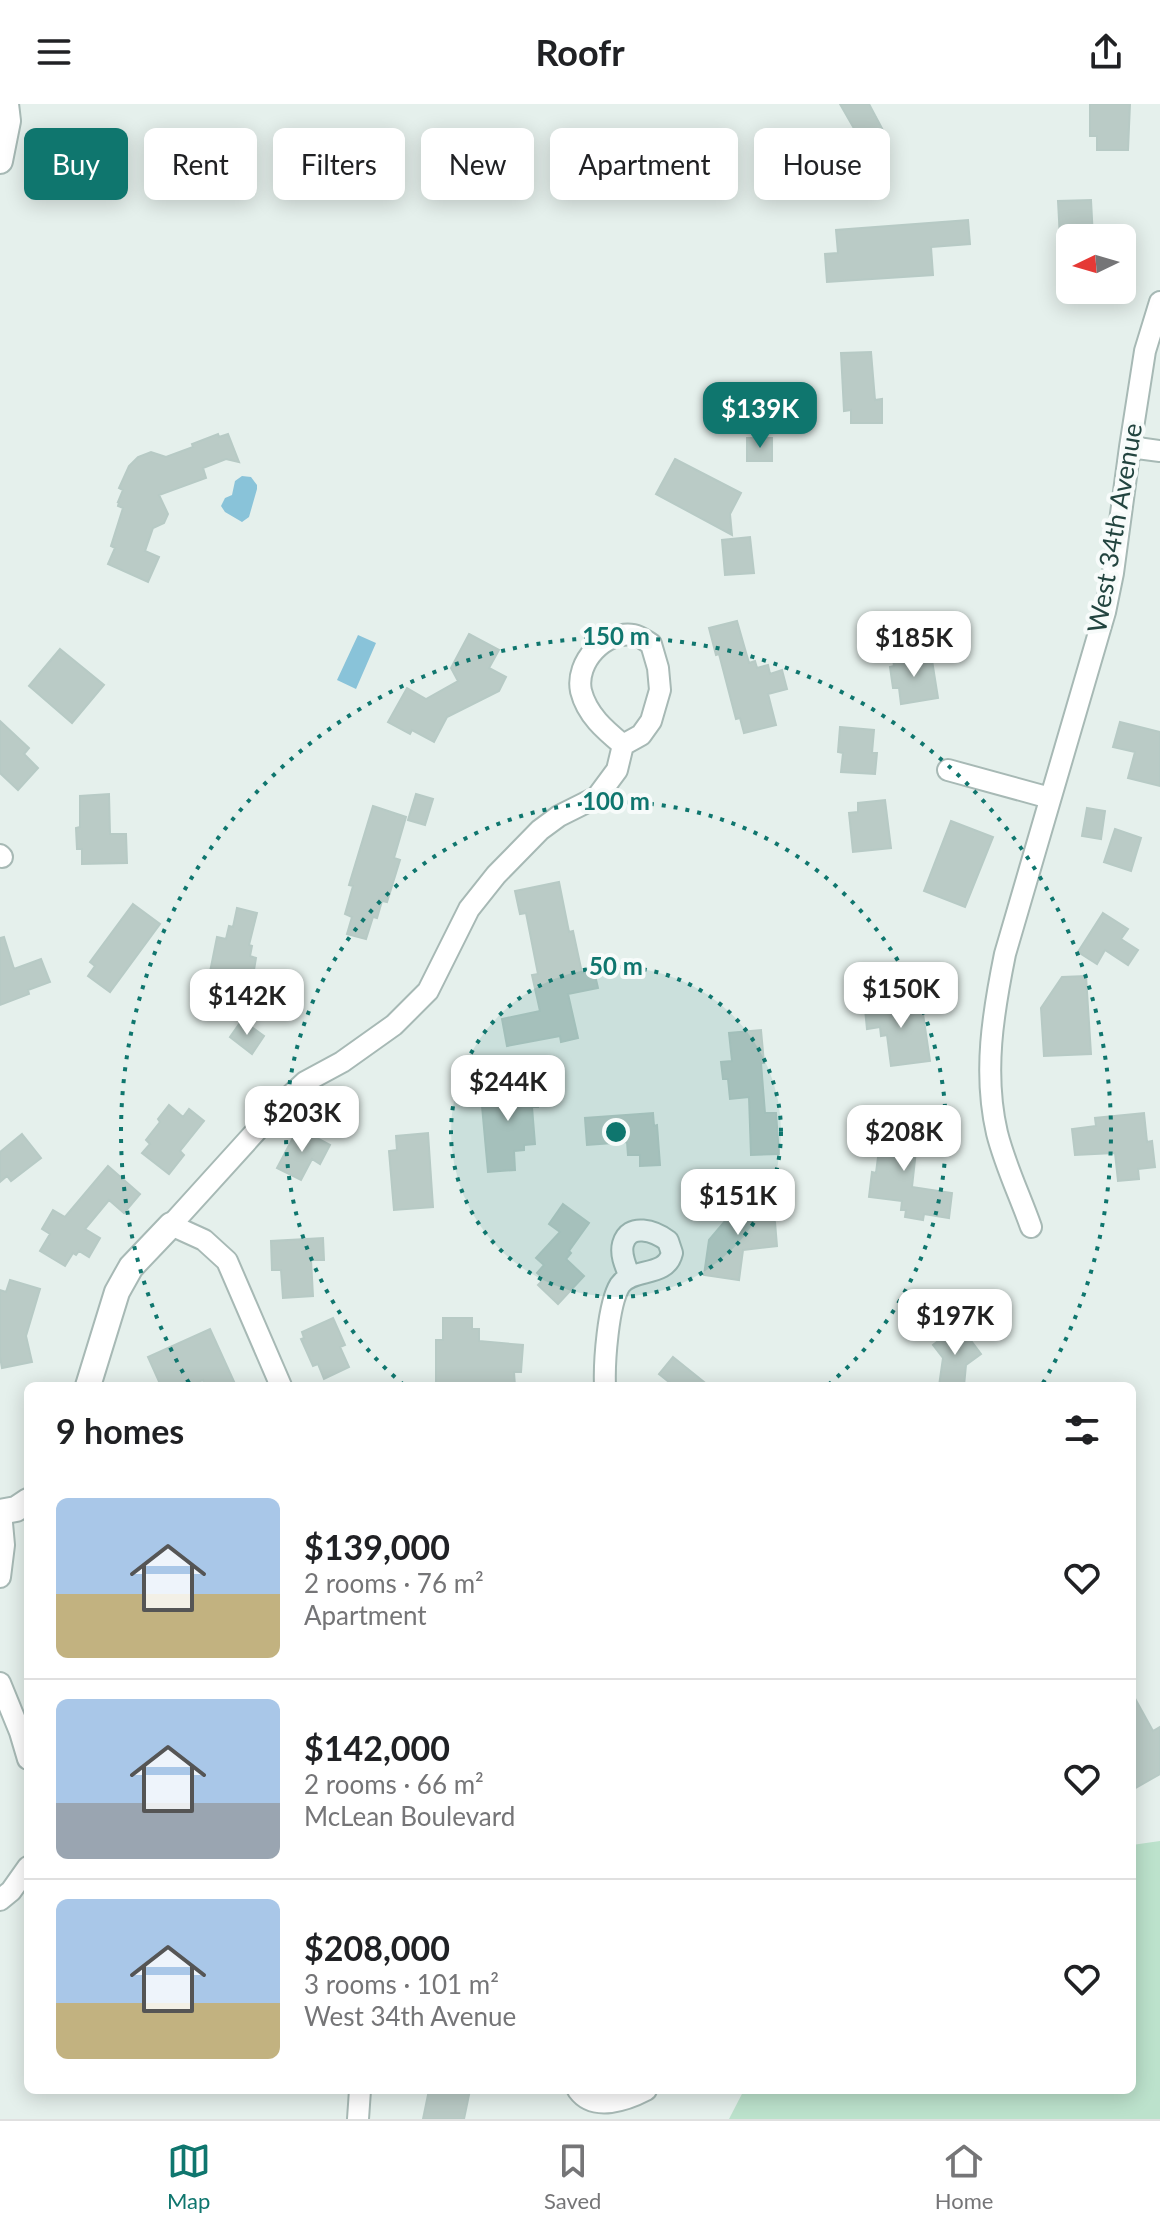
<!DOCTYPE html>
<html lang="en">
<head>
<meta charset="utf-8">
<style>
	:root { --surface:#fff; --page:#f2f2f2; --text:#202124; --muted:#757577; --line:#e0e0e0; --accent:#0f766e }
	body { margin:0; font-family:Lato,sans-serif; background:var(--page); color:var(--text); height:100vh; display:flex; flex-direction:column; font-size:30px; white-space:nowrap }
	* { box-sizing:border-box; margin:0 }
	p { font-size:26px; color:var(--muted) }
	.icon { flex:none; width:44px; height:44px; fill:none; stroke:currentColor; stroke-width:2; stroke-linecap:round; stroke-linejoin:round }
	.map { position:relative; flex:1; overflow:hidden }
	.sheet { position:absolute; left:24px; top:1278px; width:1112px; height:712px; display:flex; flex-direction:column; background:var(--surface); border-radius:12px; box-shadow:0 4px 20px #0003 }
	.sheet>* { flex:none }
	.banner { position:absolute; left:24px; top:24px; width:1112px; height:72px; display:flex; gap:16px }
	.needle { width:52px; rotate:265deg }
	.tools { position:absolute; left:1056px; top:120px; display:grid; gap:16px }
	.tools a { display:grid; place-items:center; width:80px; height:80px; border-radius:12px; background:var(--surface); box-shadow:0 4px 20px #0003; font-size:40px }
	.price { position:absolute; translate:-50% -68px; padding:0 18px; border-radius:16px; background:#fff; color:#222; font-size:26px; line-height:52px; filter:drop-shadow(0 2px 4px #0008) }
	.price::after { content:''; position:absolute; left:50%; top:48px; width:24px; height:18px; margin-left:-12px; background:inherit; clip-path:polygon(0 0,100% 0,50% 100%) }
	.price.active { background:var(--accent); color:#fff }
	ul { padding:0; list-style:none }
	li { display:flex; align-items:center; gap:24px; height:200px; padding:0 32px }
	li+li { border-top:2px solid var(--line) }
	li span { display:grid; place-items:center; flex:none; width:224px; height:160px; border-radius:12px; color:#555 }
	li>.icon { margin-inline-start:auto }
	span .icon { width:96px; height:96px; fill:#fffc; stroke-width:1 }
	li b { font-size:34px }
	h2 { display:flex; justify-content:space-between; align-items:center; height:96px; padding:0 32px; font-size:34px }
	.chip { padding:0 28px; border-radius:12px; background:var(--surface); box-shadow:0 4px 20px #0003; font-size:28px; line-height:72px }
	.chip.active { background:var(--accent); color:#fff }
	header { display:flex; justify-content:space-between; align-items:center; height:104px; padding:0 32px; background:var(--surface); font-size:36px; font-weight:700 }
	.menu { display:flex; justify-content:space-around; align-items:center; height:112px; border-top:2px solid var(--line); background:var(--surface); font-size:22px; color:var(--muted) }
	.menu a { display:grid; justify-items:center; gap:4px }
	.menu .active { color:var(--accent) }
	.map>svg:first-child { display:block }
	.green { fill:#bce2cc }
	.water { fill:#89c3d9 }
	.building { fill:#bacbc6; stroke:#b7cac5; stroke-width:2 }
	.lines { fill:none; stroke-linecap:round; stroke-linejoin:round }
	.minor-casing { stroke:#a7b9b5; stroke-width:24 }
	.tertiary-casing { stroke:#a7b9b5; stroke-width:28 }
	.minor { stroke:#fff; stroke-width:20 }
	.tertiary { stroke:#fff; stroke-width:24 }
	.ring { fill:none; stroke:#0f766e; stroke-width:4; stroke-dasharray:4 8 }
	.labels { text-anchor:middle; stroke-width:8; stroke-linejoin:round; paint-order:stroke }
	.street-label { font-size:26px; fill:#22443f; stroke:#f7fbfa }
	.centre { fill:#0f766e; stroke:#f7fbfa; stroke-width:4 }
	.ring-label { font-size:24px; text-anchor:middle; font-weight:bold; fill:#0f766e; stroke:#f7fbfa; stroke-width:8; stroke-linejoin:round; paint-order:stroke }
</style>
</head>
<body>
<header><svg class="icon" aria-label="menu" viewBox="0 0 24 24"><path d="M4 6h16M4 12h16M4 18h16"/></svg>Roofr<svg class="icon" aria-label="share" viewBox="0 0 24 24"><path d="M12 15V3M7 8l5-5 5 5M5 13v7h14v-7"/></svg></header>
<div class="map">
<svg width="1160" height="2015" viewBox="0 0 1160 2015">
	<rect width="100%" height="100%" fill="#e5f0ec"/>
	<path class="green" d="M1160,1737V2015H729L744,1986H1132V1741Z"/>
	<path class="water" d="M242,372L251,373L257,381V385L249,413L242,418L225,408L221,402L225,394L232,391L235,377Z
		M358,531L376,539L356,585L337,576Z"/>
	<path class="building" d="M840,0H869L885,30L864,42Z
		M1090,0H1130L1128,46H1097V32H1090Z
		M330,29H376V83H330Z
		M1091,96L1093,134H1060L1058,97Z
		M968,116L970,140L931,143L933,171L827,178L825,150L838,149L836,126Z
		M871,248L875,296L882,295V319H851V306L844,307L841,249Z
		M218,330L219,333L228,330L239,358L226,355L203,364L206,374L159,391L168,410L164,419L153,424L145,447L159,453L148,478L108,460L115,444L111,442L123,404L118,402L119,398H118L123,386L119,384L129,362L138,353L151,348L166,353L193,343L192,340Z
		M747,334H772V357H747Z
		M675,355L741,389L730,410L732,431L656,390Z
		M750,433L754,469L725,471L722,436Z
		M737,517L749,559L755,557L757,564L768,561L770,570L782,566L787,585L768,590L776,621L744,629L740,614L736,615L719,550L716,551L709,524Z
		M469,530L499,546L489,564L506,573L499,587L447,613L434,638L412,626L410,630L388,618L407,584L426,595L458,577L451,564Z
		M60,545L104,581L72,619L29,582Z
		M931,550L938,594L901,600L899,584H893L890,563L894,562L893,555Z
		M0,617L29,644L24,650L38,664L18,686L0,669Z
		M1120,618L1160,628V682L1128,674L1135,648L1113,643Z
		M840,623L874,626L872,649H877L875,670L841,668L843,649L838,648Z
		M109,690L110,730H126L127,759L82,760V745H77L76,724L80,723V692Z
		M416,690L433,695L425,721L408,716Z
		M885,696L891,744L853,748L849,709L858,708V699Z
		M373,702L406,713L394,754L400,756L387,798L382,797L377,814L373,813L366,835L347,830L352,813L345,810L353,782L349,781Z
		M1087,704L1105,707L1101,735L1082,732Z
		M951,717L993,733L965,803L924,787Z
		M1115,725L1141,734L1131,767L1104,758Z
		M559,778L569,828L573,827L582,869L594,867L598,884L568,890L578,934L561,938L560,932L507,942L502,915L540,907L532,871L538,870L526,809L520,810L515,787Z
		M133,800L160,820L110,888L88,872L95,862L90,858Z
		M237,804L257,809L249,841L252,842L250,852L256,854L253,872L243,870L236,905L204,898L217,833L226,835L229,822L233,823Z
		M1103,809L1128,825L1121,835L1138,846L1128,861L1105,846L1097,860L1078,848Z
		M4,833L14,865L41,855L50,878L28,886L29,890L0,901V834Z
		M1086,872L1091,950L1044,952L1041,904L1062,873Z
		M903,891L904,899L913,898L914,904L922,903L930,957L891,962L887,931L881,932L880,923L867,925L865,905L884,903L882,894Z
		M242,916L264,932L252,950L230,933Z
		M761,926L764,959H761L765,1009H776L779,1050L751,1051L749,993L730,995L728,975H723L721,958L732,957L729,929Z
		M535,977L538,1003H532L535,1040L524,1041V1046L514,1047L515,1066L488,1068L481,991L494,990L493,980Z
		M169,1001L183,1013L189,1005L204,1017L180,1047L184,1051L169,1070L142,1049L150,1040L146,1036L160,1018L158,1015Z
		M653,1009L654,1022L657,1021L660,1061L640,1062V1051H628L627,1038L587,1041L585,1014Z
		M1144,1009L1147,1038L1152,1037L1155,1063L1138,1065L1139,1075L1118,1077L1115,1049L1075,1051L1072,1025L1096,1022L1095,1014Z
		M883,1014L919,1019L912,1083L952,1089L949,1114L924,1110L923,1116L905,1113L906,1106H901L902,1097L869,1093L872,1068L876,1069Z
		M297,1026L305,1030L306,1028L330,1041L320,1060L312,1055L301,1076L277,1064Z
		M428,1029L433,1103L394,1106L389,1047L397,1046L396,1032Z
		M22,1030L41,1054L11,1077L7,1072L0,1078V1048Z
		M108,1062L140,1090L124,1109L109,1096L85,1125L100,1134L89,1153L79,1147L76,1151L73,1149L65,1162L40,1147L50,1130L42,1125L53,1106L65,1113Z
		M730,1092L740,1101L747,1092L765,1106L763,1109L775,1118L777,1142L743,1146L739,1176L704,1171L709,1136L726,1116L717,1108Z
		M563,1100L589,1119L569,1147L571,1149L566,1155L584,1172L558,1200L538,1181L544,1175L537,1169L544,1161L536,1154L560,1128L549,1120Z
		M323,1134L324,1156H311L313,1192L283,1194L281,1166H272L271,1137Z
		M10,1176L40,1185L26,1232L32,1258L2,1264L0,1253V1186L6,1188Z
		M333,1214L345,1241L340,1243L349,1263L324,1275L318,1260L313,1262L301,1235L304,1234L302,1228Z
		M443,1214H472V1225H479V1237L523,1241L521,1268H514L515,1282H436V1236H443Z
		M956,1223L964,1232L966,1230L981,1250L966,1261L964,1282H939L943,1254L933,1241Z
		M210,1225L236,1282H205L203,1276L189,1282H161L148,1253Z
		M673,1253L709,1282H674L659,1270Z
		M1132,1589L1153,1627L1160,1623V1670L1132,1686Z
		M429,1986H470L464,2015H423Z"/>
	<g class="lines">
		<g class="minor-casing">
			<path id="minor" d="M1130,343L1160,347
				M948,666L1050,694
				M0,751L2,753
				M1031,1123C1020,1092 1005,1061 997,1029C983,969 993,909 1005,850L1105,508L1113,469L1130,343L1145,247L1160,198
				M281,1282L227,1157L204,1136L171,1121L278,1003L305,978L342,958L394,921L428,887L469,805L496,771L540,726L559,712L597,693L617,666L623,641L641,631L651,617L660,586L658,564L651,540C646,537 640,532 634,531C605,526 575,558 581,587C587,611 605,626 623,641
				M605,1282C604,1259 608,1200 620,1181C633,1163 666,1174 672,1149L668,1137C655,1127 629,1118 623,1140C620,1151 626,1163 630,1173
				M0,1473L4,1441L1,1408
				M0,1579L20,1628L28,1655
				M0,1796L11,1787L28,1763
				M578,1986C594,2008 627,1996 646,1986
				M358,2015L360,1986"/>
		</g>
		<g class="tertiary-casing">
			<path id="tertiary" d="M0,57L8,17L6,0
				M88,1282L117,1188L131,1163L171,1121
				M0,1408L16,1405L28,1397"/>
		</g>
		<use href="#minor" class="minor"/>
		<use href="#tertiary" class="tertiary"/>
	</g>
	<circle cx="616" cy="1028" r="165" fill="#0f766e" fill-opacity=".12"/>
	<g class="ring">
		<circle cx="616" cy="1028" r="165"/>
		<path d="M404 1281A330 330 0 1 1 828 1281"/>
		<path d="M189 1279A495 495 0 1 1 1043 1279"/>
	</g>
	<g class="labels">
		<g class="street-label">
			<text transform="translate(1115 424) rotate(-80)" y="9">West 34th Avenue</text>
		</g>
	</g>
	<circle cx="616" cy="1028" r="12" class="centre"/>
	<g class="ring-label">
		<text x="616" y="541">150 m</text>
		<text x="616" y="706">100 m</text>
		<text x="616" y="871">50 m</text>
	</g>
</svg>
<div class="tools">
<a><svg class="needle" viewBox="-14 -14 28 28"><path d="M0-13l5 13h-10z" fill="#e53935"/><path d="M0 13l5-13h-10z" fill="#757577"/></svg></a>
</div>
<b class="price active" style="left:760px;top:346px">$139K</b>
<b class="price" style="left:914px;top:575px">$185K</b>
<b class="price" style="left:901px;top:926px">$150K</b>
<b class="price" style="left:247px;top:933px">$142K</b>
<b class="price" style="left:508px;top:1019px">$244K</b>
<b class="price" style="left:302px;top:1050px">$203K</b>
<b class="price" style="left:904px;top:1069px">$208K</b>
<b class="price" style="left:738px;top:1133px">$151K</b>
<b class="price" style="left:955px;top:1253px">$197K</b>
<div class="banner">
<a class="chip active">Buy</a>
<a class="chip">Rent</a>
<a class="chip">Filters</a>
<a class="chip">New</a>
<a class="chip">Apartment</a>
<a class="chip">House</a>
</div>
<section class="sheet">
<h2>9 homes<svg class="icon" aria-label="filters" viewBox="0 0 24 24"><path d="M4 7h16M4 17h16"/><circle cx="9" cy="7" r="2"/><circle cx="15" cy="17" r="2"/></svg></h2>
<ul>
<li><span style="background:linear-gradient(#a9c7e8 60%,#c2b280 0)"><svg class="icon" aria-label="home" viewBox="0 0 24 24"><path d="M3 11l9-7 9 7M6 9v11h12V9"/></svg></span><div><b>$139,000</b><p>2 rooms · 76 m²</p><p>Apartment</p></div><svg class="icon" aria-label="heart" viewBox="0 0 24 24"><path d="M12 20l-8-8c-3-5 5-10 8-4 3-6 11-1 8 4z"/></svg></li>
<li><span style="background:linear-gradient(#a9c7e8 65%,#9aa5b1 0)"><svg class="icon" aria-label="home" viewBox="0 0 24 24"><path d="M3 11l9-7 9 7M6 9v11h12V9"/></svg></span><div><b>$142,000</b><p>2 rooms · 66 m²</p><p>McLean Boulevard</p></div><svg class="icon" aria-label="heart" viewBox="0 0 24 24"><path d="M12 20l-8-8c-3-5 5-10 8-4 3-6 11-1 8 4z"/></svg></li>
<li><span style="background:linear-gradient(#a9c7e8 65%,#c2b280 0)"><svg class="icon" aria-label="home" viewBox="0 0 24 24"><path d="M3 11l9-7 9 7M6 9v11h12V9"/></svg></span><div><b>$208,000</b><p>3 rooms · 101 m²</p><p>West 34th Avenue</p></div><svg class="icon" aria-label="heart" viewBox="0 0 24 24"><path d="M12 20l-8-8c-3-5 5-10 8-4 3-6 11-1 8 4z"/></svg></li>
</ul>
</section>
</div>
<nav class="menu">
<a class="active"><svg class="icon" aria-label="map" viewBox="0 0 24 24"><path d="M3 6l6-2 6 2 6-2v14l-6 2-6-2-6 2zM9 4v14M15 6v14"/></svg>Map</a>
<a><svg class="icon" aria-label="saved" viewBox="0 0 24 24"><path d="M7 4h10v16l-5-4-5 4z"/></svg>Saved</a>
<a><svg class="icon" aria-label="home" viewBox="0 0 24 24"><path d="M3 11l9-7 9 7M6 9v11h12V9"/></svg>Home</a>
</nav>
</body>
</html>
